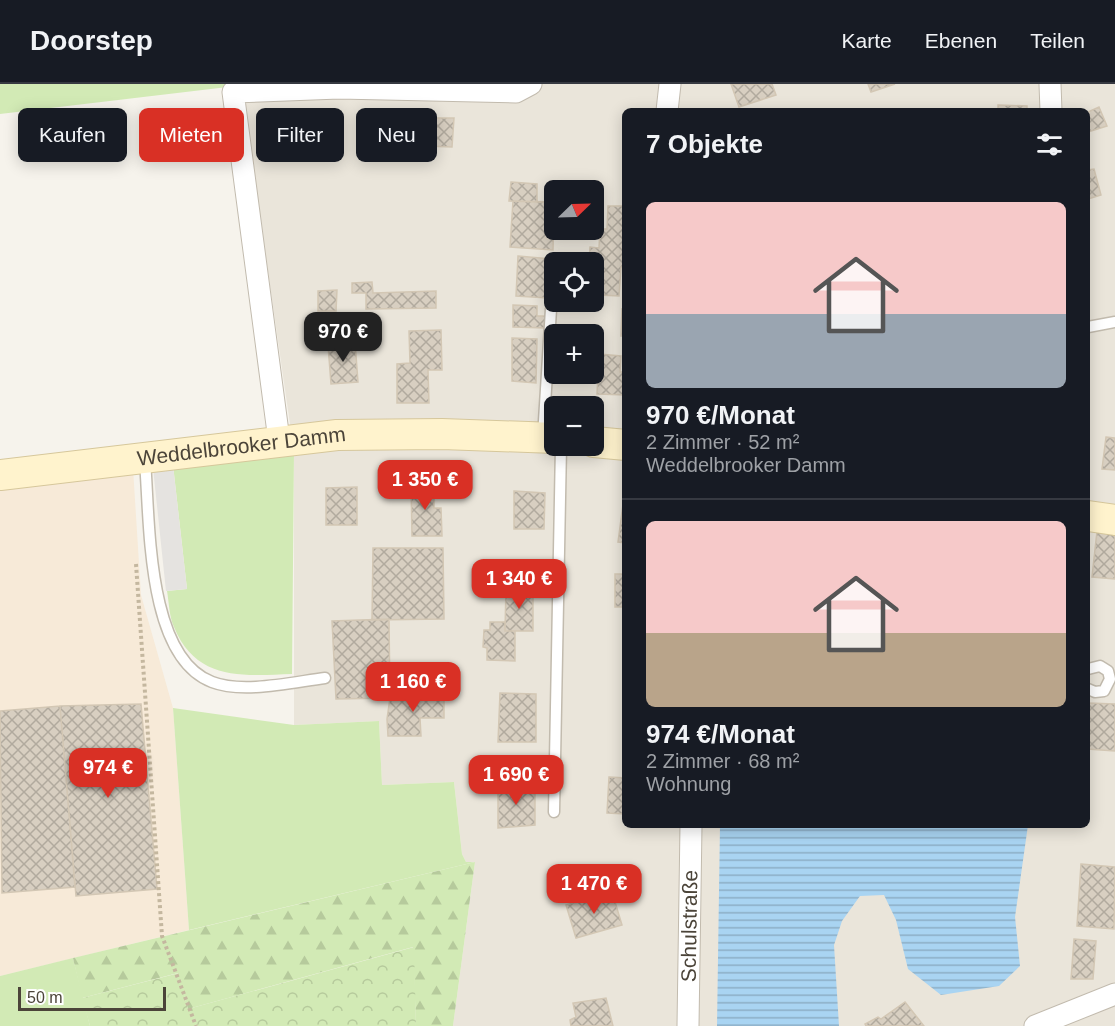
<!DOCTYPE html>
<html lang="de">
<head>
<meta charset="utf-8">
<style>
	:root { --surface:#171b24; --page:#20242c; --text:#f1f3f6; --muted:#9ea1a6; --line:#363941; --accent:#d93025 }
	body { margin:0; font-family:Arial,sans-serif; background:var(--page); color:var(--text); height:100vh; display:flex; flex-direction:column; font-size:22px; white-space:nowrap }
	* { box-sizing:border-box; margin:0 }
	p { font-size:20px; color:var(--muted) }
	.icon { flex:none; width:33px; height:33px; fill:none; stroke:currentColor; stroke-width:2; stroke-linecap:round; stroke-linejoin:round }
	.map { position:relative; flex:1; overflow:hidden }
	.panel { position:absolute; left:622px; top:24px; width:468px; height:720px; display:flex; flex-direction:column; background:var(--surface); border-radius:9px; box-shadow:0 3px 15px #0003 }
	.panel>* { flex:none }
	.guide { position:absolute; left:18px; top:24px; width:514px; height:54px; display:flex; gap:12px }
	.needle { width:39px; rotate:67deg }
	.tools { position:absolute; left:544px; top:96px; display:grid; gap:12px }
	.tools a { display:grid; place-items:center; width:60px; height:60px; border-radius:9px; background:var(--surface); box-shadow:0 3px 15px #0003; font-size:30px }
	.scale { position:absolute; left:18px; bottom:15px; width:148px; box-sizing:border-box; padding-left:6px; border:3px solid #4b4439; border-top:0; font-size:16px; line-height:21px; white-space:nowrap; color:#4b4439; -webkit-text-stroke:4px #fff; paint-order:stroke }
	.price { position:absolute; translate:-50% -51px; padding:0 14px; border-radius:12px; background:var(--accent); color:#fff; font-size:20px; line-height:39px; filter:drop-shadow(0 2px 3px #0008) }
	.price::after { content:''; position:absolute; left:50%; top:36px; width:18px; height:14px; margin-left:-9px; background:inherit; clip-path:polygon(0 0,100% 0,50% 100%) }
	.price.active { background:#222; color:#fff }
	ul { padding:0; list-style:none }
	li { display:grid; align-content:center; gap:12px; height:318px; padding:0 24px }
	li+li { border-top:2px solid var(--line) }
	li span { display:grid; place-items:center; height:186px; border-radius:9px; color:#555 }
	li>.icon { margin-inline-start:auto }
	span .icon { width:108px; height:108px; fill:#fffc; stroke-width:1 }
	li b { font-size:26px }
	h2 { display:flex; justify-content:space-between; align-items:center; height:72px; padding:0 24px; font-size:26px }
	.pill { padding:0 21px; border-radius:9px; background:var(--surface); box-shadow:0 3px 15px #0003; font-size:21px; line-height:54px }
	.pill.active { background:var(--accent); color:#fff }
	header { display:flex; align-items:center; gap:36px; box-sizing:border-box; height:84px; padding:0 30px; background:var(--surface); border-bottom:2px solid var(--line) }
	header strong { font-size:28px }
	nav { display:flex; gap:33px; margin-inline-start:auto; font-size:21px }
	.map>svg:first-child { display:block }
	.residential { fill:#eae5da; fill-rule:evenodd }
	.commercial { fill:#f7ead8 }
	.grass { fill:#d2eab5 }
	.forest { fill:url(#forest-firs) }
	.park { fill:url(#park-crowns) }
	.parking { fill:#e5e3e0 }
	.water { fill:url(#water-rules) }
	.building { fill:url(#building-cross-hatch); stroke:#d3c7b4; stroke-width:1.5 }
	.lines { fill:none; stroke-linecap:round; stroke-linejoin:round }
	.lane-casing { stroke:#c2bbae; stroke-width:13 }
	.street-casing { stroke:#c2bbae; stroke-width:23 }
	.secondary-casing { stroke:#d6c79b; stroke-width:32 }
	.path { stroke:#c4b79f; stroke-width:4; stroke-dasharray:3 3; stroke-linecap:butt }
	.lane { stroke:#fff; stroke-width:10 }
	.street { stroke:#fff; stroke-width:21 }
	.secondary { stroke:#fff3cd; stroke-width:30 }
	.labels { text-anchor:middle; stroke-width:5; stroke-linejoin:round; paint-order:stroke }
	.street-label { font-size:21px; fill:#4b4439; stroke:#fff }
</style>
</head>
<body>
<header>
<strong>Doorstep</strong>
<nav><a>Karte</a><a>Ebenen</a><a>Teilen</a></nav>
</header>
<div class="map">
<svg width="1115" height="942" viewBox="0 0 1115 942">
	<defs>
		<pattern id="forest-firs" width="22" height="20" patternUnits="userSpaceOnUse" patternTransform="scale(1.5)"><rect width="22" height="20" fill="#d2eab5"/><path d="M5 1l3.5 6h-7zM16 11l3.5 6h-7z" fill="#b6ca9c"/></pattern>
		<pattern id="park-crowns" width="20" height="18" patternUnits="userSpaceOnUse" patternTransform="scale(1.5)"><rect width="20" height="18" fill="#d2eab5"/><path d="M2 6a3 3 0 1 1 6 0M12 15a3 3 0 1 1 6 0" fill="none" stroke="#b6ca9c"/></pattern>
		<pattern id="water-rules" width="6" height="5" patternUnits="userSpaceOnUse" patternTransform="scale(1.5)"><rect width="6" height="5" fill="#a9d4f2"/><path d="M0 2.5h6" fill="none" stroke="#8caec5"/></pattern>
		<pattern id="building-cross-hatch" width="8" height="8" patternUnits="userSpaceOnUse" patternTransform="scale(1.5)"><rect width="8" height="8" fill="#d8cfc1"/><path d="M0 0l8 8M0 8l8-8" fill="none" stroke="#b1aa9e"/></pattern>
	</defs>
	<rect width="100%" height="100%" fill="#f6f3ec"/>
	<path class="residential" d="M266,0H1115V942H453L475,778H466L462,770L454,698L382,701L379,637L294,641V368L242,7ZM626,27H1088V741H626ZM555,106H594V146H555ZM555,178H594V218H555ZM555,250H594V290H555ZM555,322H594V362H555Z"/>
	<path class="commercial" d="M133,384L141,511L173,624L189,846L0,892V400Z"/>
	<path class="grass" d="M0,0H253L0,30Z
		M294,368L292,590C243,592 196,597 174,543C169,532 169,518 167,507L187,505L173,381Z
		M173,624L294,641L379,637L382,701L454,698L462,770L466,778H475L189,846Z
		M73,874L90,942H0V892Z"/>
	<path class="forest" d="M475,778L453,942H416L413,863L188,925L178,889L82,914L73,874Z"/>
	<path class="park" d="M414,863L416,942H90L82,914L179,889L188,925Z"/>
	<path class="parking" d="M173,381L187,505L166,507L153,384Z"/>
	<path class="water" d="M720,741H1028L1015,833L1020,882L999,902L941,911L908,885L896,836L884,811L860,812L842,837L834,861L839,942H717Z"/>
	<path class="building" d="M731,0H772L776,11L739,23Z
		M868,0H895L871,8Z
		M998,21L1027,22V27H998Z
		M1099,23L1107,42L1088,48V28Z
		M426,34H454L452,63L425,62Z
		M1094,85L1101,111L1088,115V86Z
		M511,98L537,100V118L509,117Z
		M513,117L554,118L553,166L510,163Z
		M608,122H626V183H621L619,212L599,211L600,189L594,188V178H589L590,163L599,164L600,145H607Z
		M518,172L551,175L548,214L516,212Z
		M372,198L373,209L436,207V224L366,225V209H352V199Z
		M337,206L336,227H318V207Z
		M513,221L537,222V232H546V244L513,243Z
		M622,225L626,226V252H621Z
		M441,246L442,286H428L429,319H397V280L410,279L409,247Z
		M512,254L537,255L536,299L512,297Z
		M355,258L358,298L331,300L328,261Z
		M599,270L621,272L620,288H626V311L597,310Z
		M1106,353L1115,354V386L1102,385Z
		M434,398V424H441L442,452H412L411,399Z
		M357,403V441H326V404Z
		M514,407L545,409L544,445H514Z
		M624,413H626V459L618,458Z
		M1097,447L1115,449V495L1092,493Z
		M373,464H443L444,535L372,536Z
		M615,490H626V533L624,523H615Z
		M506,504L533,505V547H505Z
		M389,535L390,614L336,615L332,537Z
		M490,538H505V547H515V577L487,576V564L483,563L484,546H490Z
		M444,608V634H420L421,652H388L387,635L390,614Z
		M500,609L536,610V658H498Z
		M1088,619L1115,620V667L1088,665Z
		M141,620L157,805L76,812L60,622Z
		M623,621H626V663H624Z
		M60,622L75,803L2,809L0,627Z
		M609,693L626,694V730L607,729Z
		M498,700L535,701V741L498,744Z
		M1081,780L1115,783L1114,845L1077,842Z
		M612,808L622,841L576,854L566,821Z
		M1074,855L1096,857L1093,895H1071Z
		M606,914L613,942H571L570,936L576,933L573,919Z
		M905,918L924,942H866L865,940L878,933L881,935Z"/>
	<g class="lines">
		<g class="lane-casing">
			<path id="lane" d="M1088,243L1115,238
				M543,353L551,225
				M145,377C150,437 146,573 212,598C243,610 293,598 325,594
				M1088,585L1100,582L1108,587L1110,595L1104,607L1095,608L1088,605
				M554,728L561,362"/>
		</g>
		<g class="street-casing">
			<g id="street">
				<path d="M1050,0L1051,27"/>
				<path d="M667,27L670,0"/>
				<path d="M279,356L233,8L339,4L516,8L531,0"/>
				<path id="s1" d="M688,942L691,741"/>
				<path d="M1035,942L1115,910"/>
			</g>
		</g>
		<g class="secondary-casing">
			<g id="secondary">
				<path d="M594,358L626,361"/>
				<path id="s2" d="M0,391L337,351L442,350L555,354"/>
				<path d="M1088,432L1115,436"/>
			</g>
		</g>
		<path class="path" d="M136,480L162,852L196,942"/>
		<use href="#lane" class="lane"/>
		<use href="#street" class="street"/>
		<use href="#secondary" class="secondary"/>
	</g>
	<g class="labels">
		<g class="street-label">
			<text dy="7" stroke="none"><textPath href="#s2" startOffset="243">Weddelbrooker Damm</textPath></text>
			<text dy="7" stroke="none"><textPath href="#s1" startOffset="100">Schulstraße</textPath></text>
		</g>
	</g>
</svg>
<div class="tools">
<a><svg class="needle" viewBox="-14 -14 28 28"><path d="M0-13l5 13h-10z" fill="#e53935"/><path d="M0 13l5-13h-10z" fill="#9ea1a6"/></svg></a>
<a><svg class="icon" aria-label="locate" viewBox="0 0 24 24"><circle cx="12" cy="12" r="6"/><path d="M12 2v4M12 18v4M2 12h4M18 12h4"/></svg></a>
<a>+</a>
<a>−</a>
</div>
<div class="scale">50 m</div>
<b class="price active" style="left:343px;top:279px">970 €</b>
<b class="price" style="left:425px;top:427px">1 350 €</b>
<b class="price" style="left:519px;top:526px">1 340 €</b>
<b class="price" style="left:413px;top:629px">1 160 €</b>
<b class="price" style="left:108px;top:715px">974 €</b>
<b class="price" style="left:516px;top:722px">1 690 €</b>
<b class="price" style="left:594px;top:831px">1 470 €</b>
<div class="guide">
<a class="pill">Kaufen</a>
<a class="pill active">Mieten</a>
<a class="pill">Filter</a>
<a class="pill">Neu</a>
</div>
<section class="panel">
<h2>7 Objekte<svg class="icon" aria-label="filters" viewBox="0 0 24 24"><path d="M4 7h16M4 17h16"/><circle cx="9" cy="7" r="2"/><circle cx="15" cy="17" r="2"/></svg></h2>
<ul>
<li><span style="background:linear-gradient(#f6c9c9 60%,#9aa5b1 0)"><svg class="icon" aria-label="home" viewBox="0 0 24 24"><path d="M3 11l9-7 9 7M6 9v11h12V9"/></svg></span><div><b>970 €/Monat</b><p>2 Zimmer · 52 m²</p><p>Weddelbrooker Damm</p></div></li>
<li><span style="background:linear-gradient(#f6c9c9 60%,#b9a48a 0)"><svg class="icon" aria-label="home" viewBox="0 0 24 24"><path d="M3 11l9-7 9 7M6 9v11h12V9"/></svg></span><div><b>974 €/Monat</b><p>2 Zimmer · 68 m²</p><p>Wohnung</p></div></li>
</ul>
</section>
</div>
</body>
</html>
